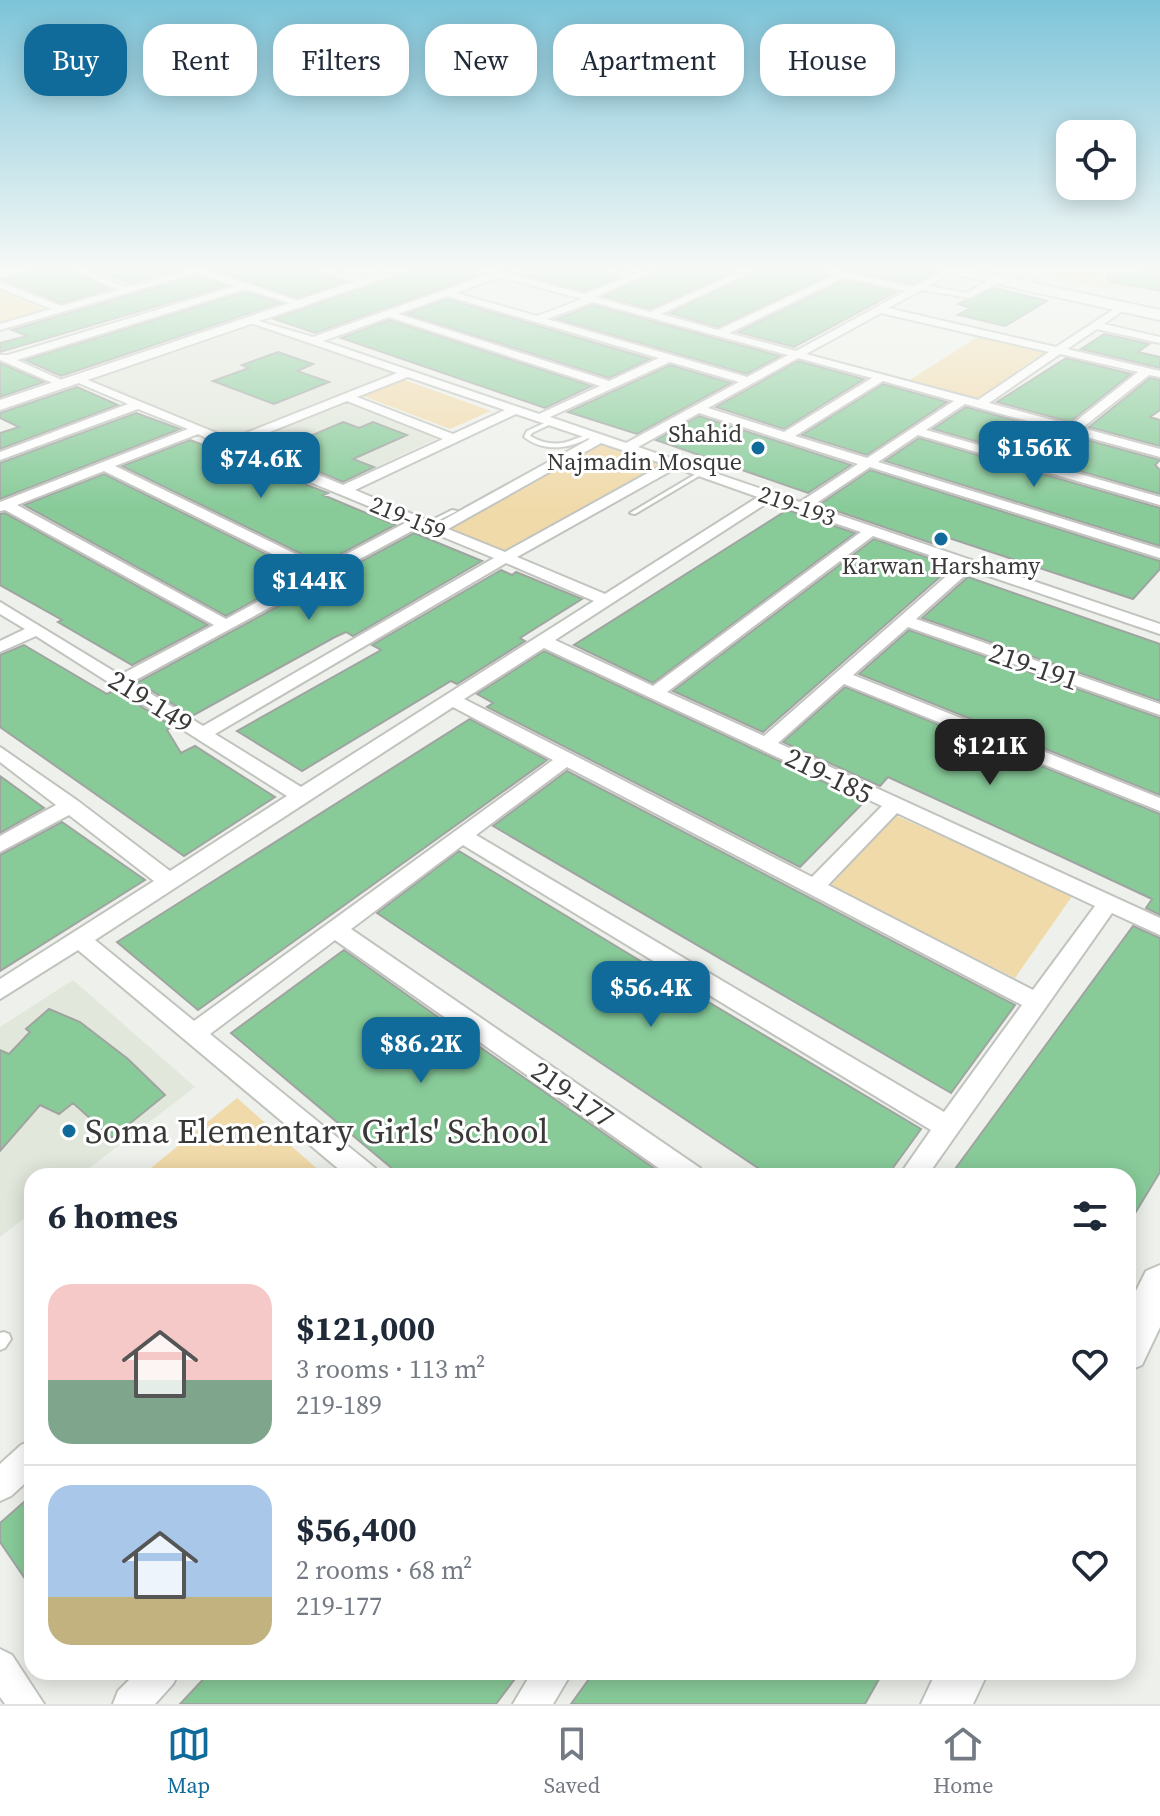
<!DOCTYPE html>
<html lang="en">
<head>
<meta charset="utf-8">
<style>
	:root { --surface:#fff; --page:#f6f6f7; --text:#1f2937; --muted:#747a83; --line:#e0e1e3; --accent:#106b9a }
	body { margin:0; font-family:"Source Serif 4",serif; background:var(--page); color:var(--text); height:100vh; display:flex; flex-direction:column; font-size:30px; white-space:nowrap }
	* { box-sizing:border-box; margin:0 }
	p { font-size:26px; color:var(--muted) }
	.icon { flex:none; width:44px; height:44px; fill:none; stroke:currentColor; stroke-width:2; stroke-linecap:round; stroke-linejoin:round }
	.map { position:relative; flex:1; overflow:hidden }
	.side { position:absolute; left:24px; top:1168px; width:1112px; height:512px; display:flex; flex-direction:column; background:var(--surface); border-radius:24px; box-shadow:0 4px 20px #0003 }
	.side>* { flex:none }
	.banner { position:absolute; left:24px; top:24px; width:1112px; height:72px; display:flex; gap:16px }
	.fabs { position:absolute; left:1056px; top:120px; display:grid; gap:16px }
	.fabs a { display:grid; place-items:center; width:80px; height:80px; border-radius:16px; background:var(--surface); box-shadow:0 4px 20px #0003; font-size:40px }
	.price { position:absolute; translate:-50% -68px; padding:0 18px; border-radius:16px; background:var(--accent); color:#fff; font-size:26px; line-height:52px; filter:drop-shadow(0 2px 4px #0008) }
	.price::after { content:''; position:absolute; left:50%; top:48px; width:24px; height:18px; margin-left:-12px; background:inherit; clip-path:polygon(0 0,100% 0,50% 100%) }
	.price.selected { background:#222; color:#fff }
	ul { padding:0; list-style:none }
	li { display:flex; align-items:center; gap:24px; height:200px; padding:0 24px }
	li+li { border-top:2px solid var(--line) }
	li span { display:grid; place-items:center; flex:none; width:224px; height:160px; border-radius:24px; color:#555 }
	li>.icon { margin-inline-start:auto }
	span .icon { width:96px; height:96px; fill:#fffc; stroke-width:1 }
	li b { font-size:34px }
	h2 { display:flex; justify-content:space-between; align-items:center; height:96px; padding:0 24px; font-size:34px }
	.chip { padding:0 28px; border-radius:24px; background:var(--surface); box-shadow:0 4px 20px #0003; font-size:28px; line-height:72px }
	.chip.selected { background:var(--accent); color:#fff }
	.tab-bar { display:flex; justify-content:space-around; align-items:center; height:112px; border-top:2px solid var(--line); background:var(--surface); font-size:22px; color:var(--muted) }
	.tab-bar a { display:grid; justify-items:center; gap:4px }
	.tab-bar .selected { color:var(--accent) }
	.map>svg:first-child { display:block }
	.built { fill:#e1e7db }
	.green { fill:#f1daaa }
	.building { fill:#88cb99; stroke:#9fa4a0; stroke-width:2 }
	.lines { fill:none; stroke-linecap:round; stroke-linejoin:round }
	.lane-casing { stroke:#c1c4be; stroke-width:4 }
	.street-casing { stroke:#c1c4be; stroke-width:4 }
	.secondary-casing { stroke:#c1c4be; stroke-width:4 }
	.primary-casing { stroke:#c1c4be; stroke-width:4 }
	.lane { fill:#fff; fill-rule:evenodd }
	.street { fill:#fff; fill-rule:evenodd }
	.secondary { fill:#fff; fill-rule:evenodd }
	.primary { fill:#fff; fill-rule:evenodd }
	.poi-dot { fill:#106b9a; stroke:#fff; stroke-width:3 }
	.labels { text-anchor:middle; stroke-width:6; stroke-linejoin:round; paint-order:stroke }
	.far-poi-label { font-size:24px; fill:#393a38; stroke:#fff; text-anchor:end }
	.far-street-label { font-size:24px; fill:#393a38; stroke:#fff }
	.street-label { font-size:28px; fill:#393a38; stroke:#fff }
	.near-poi-label { font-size:34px; fill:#393a38; stroke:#fff; text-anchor:start }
</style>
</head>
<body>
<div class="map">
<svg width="1160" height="1704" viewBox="0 0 1160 1704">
	<rect width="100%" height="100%" fill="#eef1eb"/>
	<path class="built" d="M253,323L401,372L230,441L86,379Z
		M345,402L438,438L338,485L240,444Z
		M73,980L195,1087L79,1176H32V1212L0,1237V1027Z"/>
	<path class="green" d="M1070,269L1098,271L1101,273L1094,275L1103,282L1120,283L1112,289L1056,278Z
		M0,291L47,310L0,323Z
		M982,334L1048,350L977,399L908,381Z
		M405,380L491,411L450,429L363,396Z
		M599,439L671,463L506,553L444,530Z
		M895,815L1073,895L1015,978L830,886Z
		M237,1098L323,1174L141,1176Z"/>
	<path class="building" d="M42,269H69L109,289L61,303L2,279Z
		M89,269H181L131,283Z
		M214,269H314L344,282L297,298Z
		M414,269H475L482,274L315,333L274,319Z
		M523,269H597L617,277L584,291L522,274Z
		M661,269H738L650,309L604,296Z
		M761,269H825L827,276L718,327L670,313Z
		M844,269H939L913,284Z
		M1160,271V291L1107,281L1108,275Z
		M196,276L226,286L0,352V343L27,336L12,330Z
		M845,280L896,292L794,347L738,332Z
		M994,288L1047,301L1005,326L958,315L971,308L958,304Z
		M245,292L280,303L61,376L25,360Z
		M447,299L650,359L609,378L407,314Z
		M593,305L780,356L747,374L557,319Z
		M389,320L592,386L545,408L341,338Z
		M1104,334L1149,344L1138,352L1160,357V368L1081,349Z
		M278,352L313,364L297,371L329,382L274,404L213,381L249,368L242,365Z
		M1066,358L1131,374L1070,422L997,402Z
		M798,361L864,379L784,429L716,407Z
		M0,363L44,382L0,397Z
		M670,365L731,383L637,434L568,412Z
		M1150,378L1160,380V410L1150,417L1160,420V446L1089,427Z
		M883,384L947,402L867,455L802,435Z
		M77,387L118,405L0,449V433L19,427L0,418V413Z
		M966,407L1160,460L1155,465L1160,470V494L933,429Z
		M136,413L180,429L0,499V463Z
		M699,416L851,465L808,493L656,440Z
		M343,422L359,428L373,422L407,435L353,459L374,467L343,482L287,458L316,446L301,440Z
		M919,438L1160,508V546L885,461Z
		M190,440L328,493L323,495L395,525L322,564L122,466Z
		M870,470L1160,561V569L1133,599L946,537L943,547L819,505Z
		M104,474L304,573L226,616L24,505Z
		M787,510L855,533L653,683L574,645Z
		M5,513L208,625L132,665L58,622L62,620L0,585V514Z
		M414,533L482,561L353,636L346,632L335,637L192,716L138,682Z
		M874,539L938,561L936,566L948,570L763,732L673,691Z
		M501,570L512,575L516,572L582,599L520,638L525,641L457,684L451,681L302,771L237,731L381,650L372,645Z
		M968,577L1160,644V701L922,618Z
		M909,630L1160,718V795L859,674Z
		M24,645L107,694L115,690L172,726L167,730L181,753L195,746L275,797L184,856L0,727V655Z
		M544,651L865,801L800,867L487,707L493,703L477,694Z
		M845,687L1160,814V915L1146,908L1152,899L1060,856L888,777L880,786L783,742Z
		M470,719L547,760L198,1010L117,942Z
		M567,771L1015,1005L951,1093L493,826Z
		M0,776L44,808L0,833Z
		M62,822L145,880L0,971V855Z
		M459,851L690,991L921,1129L887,1176H770L377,913Z
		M1133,926L1160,938V1172L1128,1225V1176H950Z
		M344,950L480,1047L665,1176H401L231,1033Z
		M49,1009L80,1022L128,1059L165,1095L112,1138L73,1103L59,1114L40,1105L0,1151V1050L9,1054L30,1032L26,1029Z
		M32,1495V1589L0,1542V1523Z
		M210,1672H520L496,1704H180Z
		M594,1672H883L865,1704H571Z"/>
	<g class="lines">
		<g class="lane-casing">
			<path id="lane" d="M551,420L554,422L553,423L532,433L530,436C545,445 559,446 575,439C583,437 586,434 593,435C572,449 545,453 524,437L527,431Z
				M699,472L704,473L635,514L630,513Z
				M452,510L457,511L427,526L422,525Z
				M4,1332L9,1334L11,1339L5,1348L0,1350V1333Z"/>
		</g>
		<g class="street-casing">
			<path id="street" d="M72,269C92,269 114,288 131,286C156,283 178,269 204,269L307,304L302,307L245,289L17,360L66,382V386L62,387L0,360V355H8L236,286L196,273L0,330V324L51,309L0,288V282L61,306L118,290Z
				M317,269H331L370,283L362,285Z
				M478,269H493L584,294L626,277L600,269L634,274L658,269L595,297L650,312L746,269H758L661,314L718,330L835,275L828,273V269L913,287L946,269H955L929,286L966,293L994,278L1002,280L970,298L922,290L888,308L1056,347L1122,304L1125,309L1104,324L1160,337V343L1097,329L1067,349L1160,371V377L1149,375L1082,428L1160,449V457L965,404L926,430L1160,497V505L918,435L878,462L1160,549V558L870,467L812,506L1160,624V634L971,570L916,619L1160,704V715L908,627L853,675L1160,798V811L844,684L778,743L1160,918V935L1112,913L927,1176H899L931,1130L463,845L351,929L700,1168L704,1176H670L335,940L210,1034L375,1168L379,1176H347L78,950L0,999V979L154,881L69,815L0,852V836L56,805L0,762V747L78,801L170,871L287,796L36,636L0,652V641L25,629L0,614V602L120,675L214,625L5,510L0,511V502L188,429L138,409L0,460V452L128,404L74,381V377L78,376L231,439L397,373L248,322V318L313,337L490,274ZM500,277L582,299L537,316L456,293ZM845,277L906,291L796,351L729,333ZM447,296L659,358L609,381L398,314ZM593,302L788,355L747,377L547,319ZM881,313L1049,352L978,400L806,354ZM389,317L600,386L539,414L323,341ZM1060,354L1138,372L1071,425L989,403ZM798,358L872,378L784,432L708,408ZM670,362L739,382L626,443L550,417ZM408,377L505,410L453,434L357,397ZM883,381L954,401L867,458L795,436ZM347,401L443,439L343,485L242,443ZM699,413L858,464L800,502L638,447ZM516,414L590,439L436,524L355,490ZM198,434L225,447L407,522L322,567L115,466ZM601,443L664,464L505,552L448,529ZM676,468L758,497L605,594L517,557ZM104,471L311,573L226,619L17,505ZM770,501L861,532L653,686L555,640ZM419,527L494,558L203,726L132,682ZM873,536L959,565L764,736L667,692ZM506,563L594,601L301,787L215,734ZM544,648L882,806L812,877L464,699ZM453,707L553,760L194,1021L95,940ZM567,767L1022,1005L944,1112L476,835ZM897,813L1095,906L1033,990L828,885Z
				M1039,269H1050L1028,282L1020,280Z
				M32,1440V1477L11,1496L0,1501V1464L21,1445Z
				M0,1649L12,1655L44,1704H5L0,1697Z
				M137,1672H179L173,1684L155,1704H113L118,1691Z
				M532,1672H572L553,1704H513Z"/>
		</g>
		<g class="secondary-casing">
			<path id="secondary" d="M392,269H411L0,410V400Z
				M1160,1265V1327L1142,1365L1128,1371V1307L1146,1271Z
				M936,1672H988L973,1704H921Z"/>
		</g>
		<g class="primary-casing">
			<path id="primary" d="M942,269H970L1160,310V320L949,273Z"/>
		</g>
		<use href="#lane" class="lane"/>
		<use href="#street" class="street"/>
		<use href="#secondary" class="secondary"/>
		<use href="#primary" class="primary"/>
	</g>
	<linearGradient id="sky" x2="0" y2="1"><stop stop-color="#7dc4d9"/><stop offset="0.53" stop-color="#f7f9f6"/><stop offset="1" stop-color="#f7f9f6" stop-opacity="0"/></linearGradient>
	<rect width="1160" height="508" fill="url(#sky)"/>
	<g class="poi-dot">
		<circle cx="758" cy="448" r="8"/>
		<circle cx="941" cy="539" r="8"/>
		<circle cx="69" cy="1131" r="8"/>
	</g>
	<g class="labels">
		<g class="far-poi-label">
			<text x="742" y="442">Shahid<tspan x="742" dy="28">Najmadin Mosque</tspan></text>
			<text x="941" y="574" text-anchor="middle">Karwan Harshamy</text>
		</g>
		<g class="far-street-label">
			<text transform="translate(797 506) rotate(19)" y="8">219-193</text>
			<text transform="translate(408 518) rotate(22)" y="8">219-159</text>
		</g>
		<g class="street-label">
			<text transform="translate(1034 666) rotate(19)" y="10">219-191</text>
			<text transform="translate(151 701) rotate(32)" y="10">219-149</text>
			<text transform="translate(829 775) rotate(26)" y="10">219-185</text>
			<text transform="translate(573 1094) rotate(35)" y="10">219-177</text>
		</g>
		<g class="near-poi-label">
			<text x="85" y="1143">Soma Elementary Girls' School</text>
		</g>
	</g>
</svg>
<div class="fabs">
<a><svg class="icon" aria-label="locate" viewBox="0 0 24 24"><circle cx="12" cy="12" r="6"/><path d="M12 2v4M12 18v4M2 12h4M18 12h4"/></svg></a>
</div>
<b class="price" style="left:1034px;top:489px">$156K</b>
<b class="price" style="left:261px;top:500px">$74.6K</b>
<b class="price" style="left:309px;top:622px">$144K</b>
<b class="price selected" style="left:990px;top:787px">$121K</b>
<b class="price" style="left:651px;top:1029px">$56.4K</b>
<b class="price" style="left:421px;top:1085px">$86.2K</b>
<div class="banner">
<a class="chip selected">Buy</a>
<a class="chip">Rent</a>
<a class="chip">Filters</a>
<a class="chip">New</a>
<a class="chip">Apartment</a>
<a class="chip">House</a>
</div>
<section class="side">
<h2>6 homes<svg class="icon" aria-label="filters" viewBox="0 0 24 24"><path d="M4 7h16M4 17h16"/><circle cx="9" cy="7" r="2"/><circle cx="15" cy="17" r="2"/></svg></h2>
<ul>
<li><span style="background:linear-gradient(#f6c9c9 60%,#7fa58c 0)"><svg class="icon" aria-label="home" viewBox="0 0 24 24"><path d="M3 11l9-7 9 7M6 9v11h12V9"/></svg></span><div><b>$121,000</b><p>3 rooms · 113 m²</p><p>219-189</p></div><svg class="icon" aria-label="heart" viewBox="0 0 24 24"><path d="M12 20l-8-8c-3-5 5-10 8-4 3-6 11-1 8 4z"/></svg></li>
<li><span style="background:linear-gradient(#a9c7e8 70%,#c2b280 0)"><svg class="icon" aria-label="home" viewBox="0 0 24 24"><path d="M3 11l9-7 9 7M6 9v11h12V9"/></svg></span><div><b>$56,400</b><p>2 rooms · 68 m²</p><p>219-177</p></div><svg class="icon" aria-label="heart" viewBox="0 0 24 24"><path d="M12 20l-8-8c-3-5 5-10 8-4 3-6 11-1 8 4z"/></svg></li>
</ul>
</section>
</div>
<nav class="tab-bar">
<a class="selected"><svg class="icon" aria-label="map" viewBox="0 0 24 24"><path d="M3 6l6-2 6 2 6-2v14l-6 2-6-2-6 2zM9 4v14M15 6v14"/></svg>Map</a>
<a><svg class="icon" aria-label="saved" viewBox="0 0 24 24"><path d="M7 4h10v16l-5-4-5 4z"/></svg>Saved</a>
<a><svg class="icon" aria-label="home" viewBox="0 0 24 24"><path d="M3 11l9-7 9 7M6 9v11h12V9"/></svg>Home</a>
</nav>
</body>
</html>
